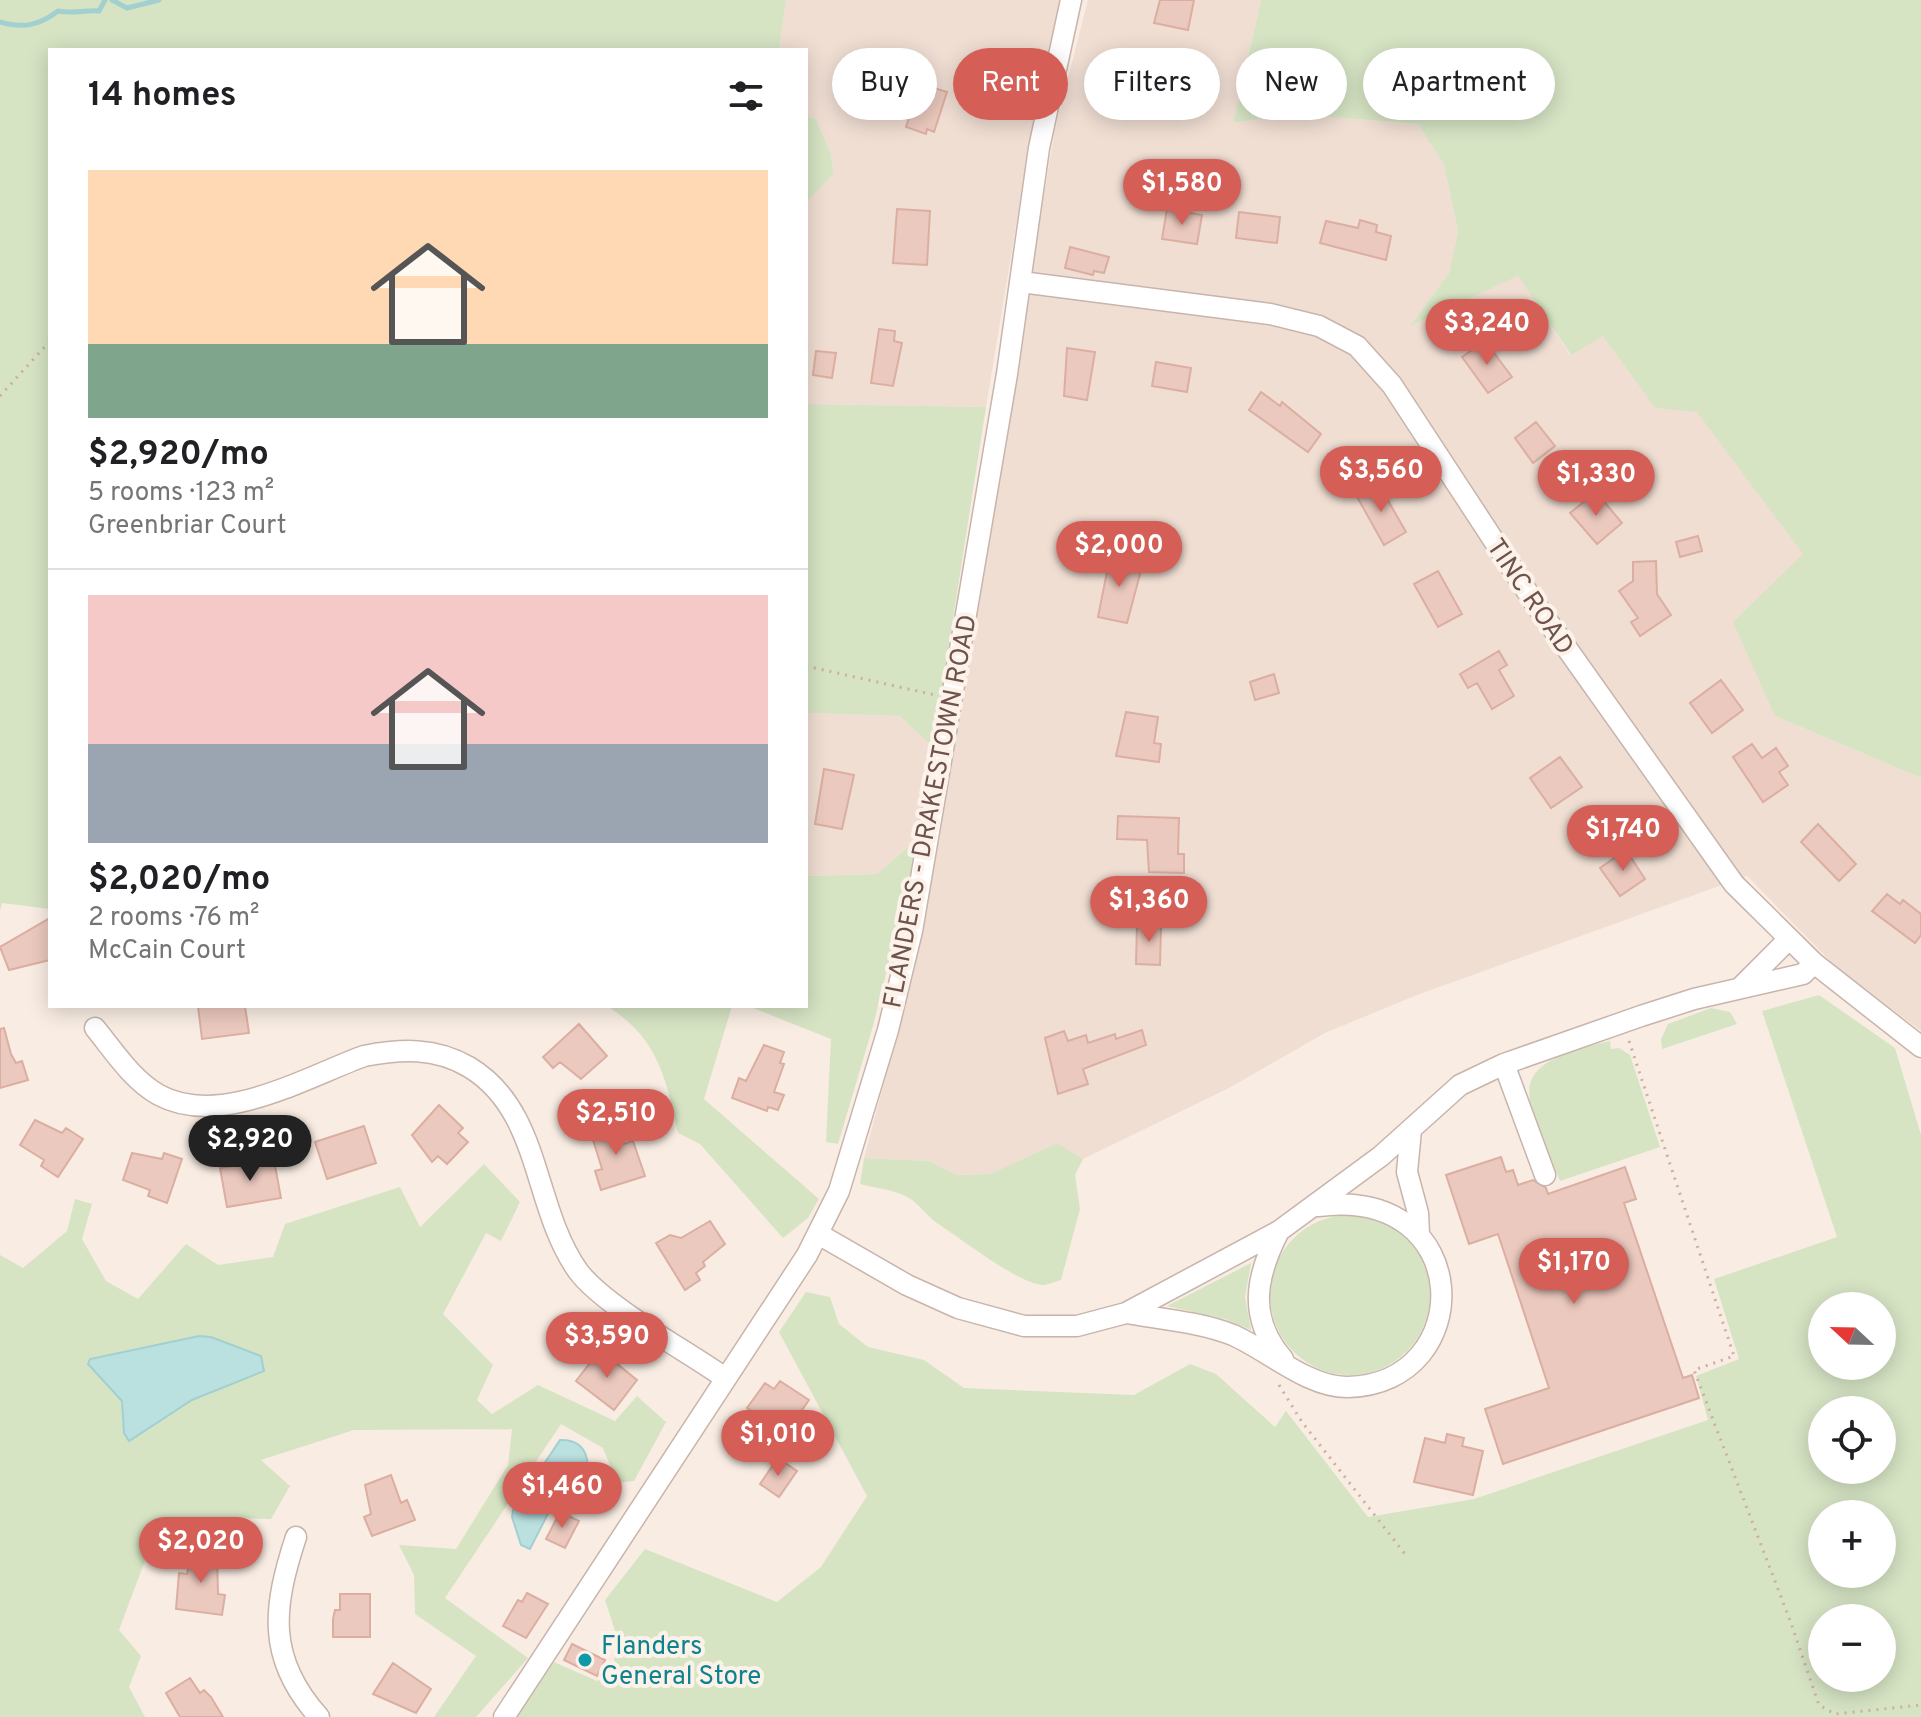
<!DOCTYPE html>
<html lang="en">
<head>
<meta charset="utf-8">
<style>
	:root { --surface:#fff; --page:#f2f2f2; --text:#202124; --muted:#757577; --line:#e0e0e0; --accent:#d55f56 }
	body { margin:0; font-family:Overpass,sans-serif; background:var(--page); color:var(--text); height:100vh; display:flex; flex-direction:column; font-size:30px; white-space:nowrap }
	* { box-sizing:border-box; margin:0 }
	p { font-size:26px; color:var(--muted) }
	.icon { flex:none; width:44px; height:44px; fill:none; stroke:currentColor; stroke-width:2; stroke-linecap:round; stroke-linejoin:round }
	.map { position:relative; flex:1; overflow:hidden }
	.drawer { position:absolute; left:48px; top:48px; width:760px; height:960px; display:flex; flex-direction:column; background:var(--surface); border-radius:0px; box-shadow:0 4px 20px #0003 }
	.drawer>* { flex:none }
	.hud { position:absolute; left:832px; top:48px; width:760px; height:72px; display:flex; gap:16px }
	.needle { width:52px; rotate:292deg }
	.tools { position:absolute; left:1808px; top:1292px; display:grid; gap:16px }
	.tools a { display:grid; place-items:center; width:88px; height:88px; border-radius:50%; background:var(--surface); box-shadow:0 4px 20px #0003; font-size:40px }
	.price { position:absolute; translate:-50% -68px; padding:0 18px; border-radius:28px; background:var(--accent); color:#fff; font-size:26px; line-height:52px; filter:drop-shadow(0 2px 4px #0008) }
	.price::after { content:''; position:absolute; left:50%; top:48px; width:24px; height:18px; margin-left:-12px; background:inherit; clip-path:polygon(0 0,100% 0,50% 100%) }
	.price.current { background:#222; color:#fff }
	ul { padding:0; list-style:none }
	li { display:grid; align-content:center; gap:16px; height:424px; padding:0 40px }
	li+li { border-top:2px solid var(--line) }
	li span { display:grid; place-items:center; height:248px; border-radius:0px; color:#555 }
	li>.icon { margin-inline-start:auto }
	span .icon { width:144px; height:144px; fill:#fffc; stroke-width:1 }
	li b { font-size:34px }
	h2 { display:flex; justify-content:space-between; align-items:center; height:96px; padding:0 40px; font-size:34px }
	.tag { padding:0 28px; border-radius:36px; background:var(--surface); box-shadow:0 4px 20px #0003; font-size:28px; line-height:72px }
	.tag.current { background:var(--accent); color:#fff }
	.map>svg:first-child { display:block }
	.residential { fill:#f0ded3 }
	.green { fill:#d6e4c4; fill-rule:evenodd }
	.water { fill:#bae0e0; stroke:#a2d0d0; stroke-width:2 }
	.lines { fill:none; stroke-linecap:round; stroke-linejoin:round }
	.stream { stroke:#a2d0d0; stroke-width:5 }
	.building { fill:#ebc9be; stroke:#dcaea1; stroke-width:2 }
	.minor-casing { stroke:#c8b4ab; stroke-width:23 }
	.path { stroke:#cfada2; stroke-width:3; stroke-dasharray:2 6; stroke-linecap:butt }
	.minor { stroke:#fff; stroke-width:20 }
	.culture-dot { fill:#0f9aa8; stroke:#fcf2e9; stroke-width:3 }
	.labels { text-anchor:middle; stroke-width:8; stroke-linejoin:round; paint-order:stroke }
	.street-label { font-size:26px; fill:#6e534c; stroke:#fcf2e9 }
	.culture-label { font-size:26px; fill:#0d838f; stroke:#fcf2e9; text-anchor:start }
</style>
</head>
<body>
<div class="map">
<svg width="1921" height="1717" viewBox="0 0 1921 1717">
	<rect width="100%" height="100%" fill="#f9ede3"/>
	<path class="residential" d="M786,0H1062L1029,148L986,407L806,404V202L834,174L831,154L816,119L806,116V50H779Z
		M1088,0H1261L1233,123L1295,114L1418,124L1444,165L1458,231L1449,273L1411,325L1518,276L1570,355L1603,335L1655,408L1697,411L1804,555L1775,716L1921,778V1031L1836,967L1747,876L1417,995L1325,1033L1229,1088L1083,1159L1057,1143L990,1174L957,1175L929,1161L864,1158L915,967L1055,129Z
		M806,713L901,716L933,747L920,837L877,874L806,876Z"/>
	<path class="green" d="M0,0H786L779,50H50V909L2,903L0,911Z
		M1261,0H1921V778L1775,716L1733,622L1803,554L1697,412L1655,408L1603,336L1571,355L1518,276L1410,326L1449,273L1458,231L1444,165L1418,124L1295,114L1233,123Z
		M806,116L816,119L831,154L834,174L806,202Z
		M806,404L986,407L933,747L900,716L806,713Z
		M920,837L873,1026L838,1144L826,1142L831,1039L748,1006H806V876L877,874Z
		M1819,995L1895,1048L1921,1135V1717H517L554,1662L597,1681L614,1675L615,1631L605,1600L645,1549L777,1602L821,1567L867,1496L779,1332L806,1292L830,1297L839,1324L868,1347L924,1360L964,1388L1134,1395L1190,1364L1216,1374L1275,1427L1286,1411L1368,1517L1474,1499L1708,1420L1696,1376L1739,1359L1714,1279L1837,1237L1762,1011ZM1822,1306H1882V1366H1822ZM1822,1410H1882V1470H1822ZM1822,1514H1882V1574H1822ZM1822,1618H1882V1678H1822Z
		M607,1006H732L704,1099L819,1199L808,1218L783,1238L700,1144L678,1133C666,1078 658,1038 607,1006Z
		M1711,1008L1730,1012L1737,1024L1662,1049L1661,1039L1668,1024Z
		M1610,1041L1611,1049L1619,1048L1630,1055L1660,1147L1560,1181C1526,1093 1496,1067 1610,1041Z
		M1057,1143L1083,1159L1075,1175L1080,1209L1061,1280C1056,1281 1048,1285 1043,1285C1017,1283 960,1238 937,1223C927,1216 919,1204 909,1198C896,1190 875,1188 860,1184L864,1158L929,1161L957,1175L990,1174Z
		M484,1164L520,1202L501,1241L486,1233L443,1314L493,1365L477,1400L492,1414L538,1385L615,1421L637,1396L666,1422L634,1481L617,1483L603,1448L561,1424L445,1598L528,1658L476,1717H434L476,1656L415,1614L414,1575L399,1545L456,1549L508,1465L512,1429L354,1430L261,1460L290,1486L271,1519L233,1518L146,1558L119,1630L141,1656L129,1687L145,1717H0V1255L23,1268L67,1231L75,1199L92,1204L82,1239L106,1281L138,1299L186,1244L218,1265L273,1257L285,1224L400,1187L420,1227Z
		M1270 1295a80 80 0 1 1 160 0a80 80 0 1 1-160 0Z
		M1251,1263L1245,1297L1251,1330L1225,1319L1167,1306Z"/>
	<path class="water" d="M199,1336L211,1337L261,1356L264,1371L192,1400L129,1441L124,1433L122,1401L88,1364L90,1359Z
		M560,1440C589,1439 592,1465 583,1487L569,1486L558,1494L530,1549L521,1545L512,1517L513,1510Z"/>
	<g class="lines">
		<path class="stream" d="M112,0L127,8L159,0
			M0,22C23,29 40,25 58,11C73,14 83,10 99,11L105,0"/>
	</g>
	<path class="building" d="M1160,0H1194L1188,30L1154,23Z
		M920,84L947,92L934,132L927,129L926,134L906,127Z
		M897,209L930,211L927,265L893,263Z
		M1167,209L1202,215L1197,244L1162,239Z
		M1239,212L1280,217L1277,243L1236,238Z
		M1360,220L1377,225L1376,232L1391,236L1386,260L1320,243L1326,221L1358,228Z
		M1070,247L1109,257L1104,273L1094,271L1093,275L1065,268Z
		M879,329L895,331L894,341L902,343L893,386L871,383Z
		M1485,341L1512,377L1488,393L1462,357Z
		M1067,348L1095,352L1087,400L1064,396Z
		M816,351L836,353L832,378L813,375Z
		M1156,362L1191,368L1187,392L1152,386Z
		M1261,392L1280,406L1282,402L1321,434L1308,452L1249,410Z
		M1536,422L1555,446L1533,463L1515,438Z
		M1378,483L1406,532L1384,545L1356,495Z
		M1596,492L1622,523L1597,544L1570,513Z
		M1698,536L1702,551L1680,557L1676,542Z
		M1111,552L1132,556L1130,566L1138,568L1140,574L1127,623L1098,617Z
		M1656,561L1657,594L1671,615L1640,636L1631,622L1638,618L1619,591L1633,581V562Z
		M1438,571L1462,614L1438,627L1414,584Z
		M1499,651L1507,665L1499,670L1514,696L1492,709L1477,683L1468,688L1460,674Z
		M1274,674L1279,693L1255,700L1250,682Z
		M1721,680L1743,710L1712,733L1690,703Z
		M1126,712L1158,717L1154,743L1161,744L1159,762L1116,756Z
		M1752,744L1762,758L1776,748L1788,766L1779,772L1788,785L1763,802L1733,757Z
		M1560,757L1582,787L1551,808L1530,778Z
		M824,769L854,775L842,829L815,824Z
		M1118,816L1179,818L1178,854H1184V873L1149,872L1147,840L1117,839Z
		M1818,824L1856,864L1839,881L1801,842Z
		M1626,850L1645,879L1620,896L1600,868Z
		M1887,894L1900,904L1903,900L1921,914V935L1915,943L1872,911Z
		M50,918V960L9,970L0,947Z
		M1137,924H1161L1160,965L1136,964Z
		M198,1006H245L249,1033L202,1039Z
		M579,1024L607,1056L581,1079L560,1062L553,1068L543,1057Z
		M4,1028L11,1054L16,1063L22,1061L28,1080L0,1088V1029Z
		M1142,1030L1146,1045L1083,1069L1088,1084L1058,1094L1045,1038L1064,1031L1068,1041L1086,1035L1088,1043L1115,1034L1116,1039Z
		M764,1045L784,1052L780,1063L784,1064L774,1092L784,1095L778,1110L768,1107L767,1111L732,1098L739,1078L746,1081Z
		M439,1105L463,1128L458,1133L468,1142L447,1164L438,1156L432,1162L412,1135Z
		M35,1120L62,1133L66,1128L83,1139L58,1177L41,1166L44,1160L20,1145Z
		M616,1121L624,1144L633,1141L645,1176L601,1190L595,1171L602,1169L593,1140L596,1139L593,1129Z
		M364,1126L376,1163L327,1179L315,1142Z
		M132,1153L162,1159L164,1153L182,1159L167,1203L148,1196L150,1190L123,1180Z
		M1501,1157L1506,1172L1513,1170L1518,1185L1533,1180L1546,1188L1548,1194L1625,1167L1636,1199L1624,1203L1683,1378L1692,1375L1699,1398L1503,1464L1485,1409L1549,1388L1498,1234L1469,1244L1446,1175Z
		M274,1160L281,1198L227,1207L220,1168Z
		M710,1221L725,1244L703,1262L705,1266L696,1273L700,1280L685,1290L656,1243L670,1235L681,1238Z
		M600,1350L637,1380L614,1410L576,1381Z
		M780,1381L809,1400L778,1444L750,1424L757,1415L747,1408L765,1383L774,1389Z
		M1447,1434L1464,1438L1462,1446L1483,1451L1473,1495L1414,1482L1425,1438L1445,1443Z
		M778,1458L797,1471L779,1497L760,1484Z
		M391,1475L401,1503L407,1500L415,1520L372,1536L364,1517L371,1514L365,1485Z
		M560,1512L579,1521L565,1548L546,1539Z
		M192,1550L217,1553L218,1594L225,1595L222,1615L176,1609L179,1573L187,1574Z
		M527,1593L548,1604L526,1638L503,1626L518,1600L522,1602Z
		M340,1594H370V1637H333V1619L335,1610H340Z
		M572,1644L605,1660L597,1676L564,1660Z
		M393,1663L431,1689L416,1713L373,1694Z
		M190,1678L200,1693L204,1690L211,1697L223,1717H180L166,1693Z"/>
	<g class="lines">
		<g class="minor-casing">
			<path id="minor" d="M1021,282L1270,314L1319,326L1357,346L1392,385L1534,602L1734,884L1814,963L1921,1047
				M1741,987L1788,940
				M95,1028C113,1050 132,1080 159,1095C220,1128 304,1078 364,1056C401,1049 435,1047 469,1067C542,1111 532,1206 578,1271C604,1306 687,1351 725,1378
				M1504,1064L1545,1175
				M1411,1130L1407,1172L1418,1213L1419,1234
				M1279,1231C1256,1276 1247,1317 1283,1359
				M820,1235L907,1285L958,1308L1024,1326H1077L1126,1313L1279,1231L1381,1156L1460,1085L1504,1064L1641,1016L1694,999L1803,974L1814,963
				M1126,1313C1161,1319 1200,1322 1233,1335C1269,1351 1309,1388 1348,1387C1478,1384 1476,1185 1318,1206
				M296,1537C273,1607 266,1658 319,1717
				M504,1717L807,1255L839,1191L888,1030L912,931L1007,374L1039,148L1071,0"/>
		</g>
		<path class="path" d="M0,396L50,341
			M806,666L935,695
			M1629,1041L1734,1356L1694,1370L1791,1623L1819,1705L1835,1714L1921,1705
			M1279,1385L1302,1422L1405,1554"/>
		<use href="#minor" class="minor"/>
	</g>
	<circle class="culture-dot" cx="585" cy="1660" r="8"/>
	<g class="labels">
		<g class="street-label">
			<text transform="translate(1531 596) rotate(56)" y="9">TINC ROAD</text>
			<text transform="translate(929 811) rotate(-79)" y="9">FLANDERS - DRAKESTOWN ROAD</text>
		</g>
		<g class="culture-label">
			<text x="601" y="1654">Flanders<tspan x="601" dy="30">General Store</tspan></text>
		</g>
	</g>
</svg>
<div class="tools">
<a><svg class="needle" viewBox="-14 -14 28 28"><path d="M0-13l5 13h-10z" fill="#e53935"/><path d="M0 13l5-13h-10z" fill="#757577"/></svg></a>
<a><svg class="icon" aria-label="locate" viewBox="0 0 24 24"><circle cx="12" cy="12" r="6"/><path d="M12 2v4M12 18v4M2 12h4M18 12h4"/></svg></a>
<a>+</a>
<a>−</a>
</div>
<b class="price" style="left:1182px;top:227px">$1,580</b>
<b class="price" style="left:1487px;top:367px">$3,240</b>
<b class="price" style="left:1381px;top:514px">$3,560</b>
<b class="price" style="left:1596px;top:518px">$1,330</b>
<b class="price" style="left:1119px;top:589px">$2,000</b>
<b class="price" style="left:1623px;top:873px">$1,740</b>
<b class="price" style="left:1149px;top:944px">$1,360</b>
<b class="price" style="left:616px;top:1157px">$2,510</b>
<b class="price current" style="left:250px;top:1183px">$2,920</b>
<b class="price" style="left:1574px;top:1306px">$1,170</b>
<b class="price" style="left:607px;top:1380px">$3,590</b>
<b class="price" style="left:778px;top:1478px">$1,010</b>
<b class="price" style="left:562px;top:1530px">$1,460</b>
<b class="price" style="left:201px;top:1585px">$2,020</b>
<div class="hud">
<a class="tag">Buy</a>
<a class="tag current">Rent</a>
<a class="tag">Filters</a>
<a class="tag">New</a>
<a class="tag">Apartment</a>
</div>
<section class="drawer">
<h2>14 homes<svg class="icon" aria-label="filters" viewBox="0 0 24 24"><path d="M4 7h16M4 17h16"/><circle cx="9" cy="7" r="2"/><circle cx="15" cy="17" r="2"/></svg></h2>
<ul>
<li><span style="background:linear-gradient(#ffd9b3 70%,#7fa58c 0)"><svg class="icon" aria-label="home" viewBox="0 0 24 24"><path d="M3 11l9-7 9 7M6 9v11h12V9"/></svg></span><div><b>$2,920/mo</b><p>5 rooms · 123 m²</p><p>Greenbriar Court</p></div></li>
<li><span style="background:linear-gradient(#f6c9c9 60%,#9aa5b1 0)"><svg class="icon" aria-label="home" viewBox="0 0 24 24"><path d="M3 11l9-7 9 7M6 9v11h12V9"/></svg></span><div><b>$2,020/mo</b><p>2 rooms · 76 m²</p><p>McCain Court</p></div></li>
</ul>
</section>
</div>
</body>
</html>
